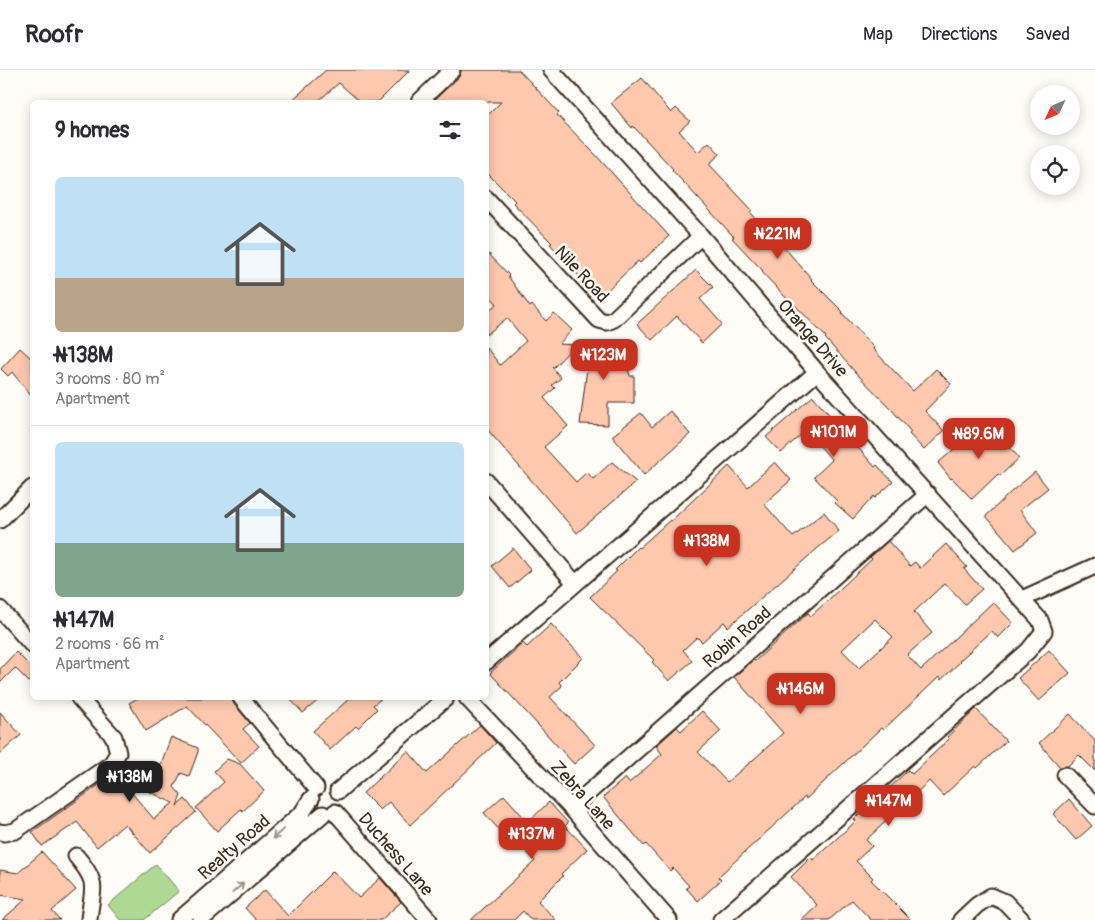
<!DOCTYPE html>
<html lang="en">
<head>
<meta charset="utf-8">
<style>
	:root { --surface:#fff; --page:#f7f7f7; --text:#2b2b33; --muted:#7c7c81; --line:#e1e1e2; --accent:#c8321e }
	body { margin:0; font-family:Pangolin,sans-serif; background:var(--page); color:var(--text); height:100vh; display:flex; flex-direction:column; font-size:19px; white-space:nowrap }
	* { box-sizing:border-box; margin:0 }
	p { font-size:16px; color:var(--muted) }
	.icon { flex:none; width:28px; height:28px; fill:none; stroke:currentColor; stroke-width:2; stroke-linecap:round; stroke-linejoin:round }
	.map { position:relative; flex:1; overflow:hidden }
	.drawer { position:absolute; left:30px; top:30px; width:459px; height:600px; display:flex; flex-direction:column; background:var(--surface); border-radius:8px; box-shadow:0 2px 12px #0003 }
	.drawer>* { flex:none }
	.needle { width:32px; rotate:226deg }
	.tools { position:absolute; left:1030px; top:15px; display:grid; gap:10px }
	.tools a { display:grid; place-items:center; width:50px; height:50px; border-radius:50%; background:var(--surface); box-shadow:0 2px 12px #0003; font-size:25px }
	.price { position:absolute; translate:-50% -42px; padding:0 11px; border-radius:10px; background:var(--accent); color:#fff; font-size:16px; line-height:32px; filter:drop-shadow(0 1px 2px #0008) }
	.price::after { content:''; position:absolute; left:50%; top:30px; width:15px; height:11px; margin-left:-8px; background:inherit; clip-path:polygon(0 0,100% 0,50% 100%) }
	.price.active { background:#222; color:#fff }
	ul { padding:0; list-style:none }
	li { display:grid; align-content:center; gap:10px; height:265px; padding:0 25px }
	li+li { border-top:1px solid var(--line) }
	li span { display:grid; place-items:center; height:155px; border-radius:8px; color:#555 }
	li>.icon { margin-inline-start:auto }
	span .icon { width:90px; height:90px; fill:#fffc; stroke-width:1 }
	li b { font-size:21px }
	h2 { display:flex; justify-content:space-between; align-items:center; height:60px; padding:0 25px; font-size:21px }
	header { display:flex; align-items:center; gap:30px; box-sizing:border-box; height:70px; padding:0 25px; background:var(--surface); border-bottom:1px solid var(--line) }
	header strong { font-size:24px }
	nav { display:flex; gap:28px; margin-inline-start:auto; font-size:18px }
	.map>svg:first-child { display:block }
	.green { fill:#afd895; stroke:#75815a }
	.building { fill:#fdc8ae; stroke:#3b2a1e; fill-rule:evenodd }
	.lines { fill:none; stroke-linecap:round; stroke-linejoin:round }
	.minor-casing { stroke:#3b2a1e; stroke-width:19 }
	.minor { stroke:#fdfcf7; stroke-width:15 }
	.oneway { stroke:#9c938a }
	.labels { text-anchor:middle; stroke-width:5; stroke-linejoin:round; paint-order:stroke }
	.street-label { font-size:18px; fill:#3b2a1e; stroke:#fdfcf7 }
</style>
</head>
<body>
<header>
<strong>Roofr</strong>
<nav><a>Map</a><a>Directions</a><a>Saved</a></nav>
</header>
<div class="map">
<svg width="1095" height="850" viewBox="0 0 1095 850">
	<rect width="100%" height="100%" fill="#fdfcf7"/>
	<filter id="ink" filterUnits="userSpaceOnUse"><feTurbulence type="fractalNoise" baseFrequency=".02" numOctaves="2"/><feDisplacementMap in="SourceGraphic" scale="10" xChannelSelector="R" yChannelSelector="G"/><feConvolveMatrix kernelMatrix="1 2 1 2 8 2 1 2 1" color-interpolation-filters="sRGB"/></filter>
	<g filter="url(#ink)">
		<path class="green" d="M156,794L179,821L144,850H120L108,835Z"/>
		<path class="building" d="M326,0H410L378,32H360L339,13L317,32H290Z
			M461,0H519L559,43L557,45L594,83L669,166L640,193L638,191L599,228L550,174L552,173L513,133L515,131L486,102V47L501,32H432L459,7Z
			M642,8L671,43L676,38L690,51L679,61L698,82L709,72L720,84L709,94L752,140L750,142L782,175L812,209L811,210L843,242L842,243L874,278L873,279L913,321L936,299L951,314L925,341L944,361L924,380L909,364L911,362L892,340L855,302L825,268L826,267L789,229L788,230L762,202L763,201L732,168L734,167L672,100L673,99L633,56L632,58L611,33Z
			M486,181L509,205L508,206L530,237L532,235L546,251L554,243L572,260L559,274L575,275L554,297H552L561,308L552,315L555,318L544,328L568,356L544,377L576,412L587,402L593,409L612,392L636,412L577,463L486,358V277L500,295L526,271L507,248L486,265V242L497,234L486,222Z
			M696,200L713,217L700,229L722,254L702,273L677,246L652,270L637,254Z
			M620,270L630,306H634V333H608V355L580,354L587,298H579L580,275L600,276Z
			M20,278L32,289V327L12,302L8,306L1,299Z
			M813,326L875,397L877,395L893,412L875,428L874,426L853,449L835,433L837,431L814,407L832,390L806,360L781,383L766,367Z
			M670,341L690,364L644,405L612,366L641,343L652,357Z
			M987,351L1019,388L1000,406L998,404L972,429L952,408L951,409L938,393Z
			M775,392L791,410L764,434L793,467L824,442L839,461L818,478L728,557L724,552L702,572L697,567L683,580L692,591L669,611L652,592L654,590L590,527L617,501L615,500L638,477L639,478L670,450L671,451L729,396L748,417Z
			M1035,402L1048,418L1020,440L1037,463L1015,480L986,446L1012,421Z
			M888,471L910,496L915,492L920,498L946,474L967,497L964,499L982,519L965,534L945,513L914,542L932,563L907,585L921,600L993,532L1013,553L998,568L992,561L959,591L960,592L941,610L939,607L883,660L881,658L806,729L805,727L746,781L718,807L721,810L698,831L686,818L689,816L673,798L670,801L646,774L644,776L603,727L625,708L629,713L662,684L656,676L677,657L681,661L702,641L721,661L698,682L727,712L753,690L783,663L734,607L753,590L755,591L808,543L811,546L872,489L870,487ZM875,549L893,567L859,598L842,580Z
			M513,478L531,500L510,518L492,496Z
			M551,554L583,588L559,612L562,616L550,627L595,675L574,694L490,603L523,573L527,577Z
			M1049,580L1070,603L1039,631L1018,608Z
			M16,582L32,598V615L15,598L0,613V599Z
			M138,628H232L234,634L250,653L243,659L259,676L241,693L187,636L146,661L129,633Z
			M289,628H321L303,643Z
			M350,628H382L373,635L377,639L358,658L356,656L330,680L313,661Z
			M976,639L1006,671L977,698L975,696L943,726L929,711L866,770L872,776L856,791L873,808L871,810L911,850H871L852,830L829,850H801L817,835L791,807L811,787L813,790L856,751L854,749L876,727L878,729L908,700L912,704L949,669L947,667Z
			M0,642L21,665L0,684Z
			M1070,644L1095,671V701L1079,685L1068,696L1060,697L1039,673Z
			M480,655L496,673L410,755L389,732L380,740L363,723L408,681L427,703Z
			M171,667L198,678V682L189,706L181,703L174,717L181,725L177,736L185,729L196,742L150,783L125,754L97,777L77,752L42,776L32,762L92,720L113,704L123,715L124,714L154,749L173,733L125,710L133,693L146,699L148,694L159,699Z
			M227,689L240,694L264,721L243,741L241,739L217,761L196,738L224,712L214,701Z
			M504,725L528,752L549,732L568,753L565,756L587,779L561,804L563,806L538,831L556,850H531L523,841L514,850H471L535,791L506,760L502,763L484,743Z
			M1069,729L1092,756L1076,770L1053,744Z
			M42,782L76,820L52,841L60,850H2L26,829L0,825V800L18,803Z
			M333,801L359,828L380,808L401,832L381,850H256L245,838L265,820L288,846Z"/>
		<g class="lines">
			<g class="minor-casing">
				<path id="minor" d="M551,0L701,166L817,302L1040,550L1044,561L1028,581L721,850
					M419,32L452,0
					M486,128L599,250L607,252L614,249L701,166
					M486,411L575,513
					M0,450L32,418
					M1022,529L1095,496
					M0,539L32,575
					M486,592L817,302
					M241,628L316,718
					M467,628L571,738L669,850
					M1065,705L1095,736
					M338,721L446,628
					M571,738L928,424
					M335,742L429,850
					M0,762L4,763L15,761L111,694L118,683L114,667L79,628
					M76,786C100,814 92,817 89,850
					M179,850L302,743L311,729
					M201,850L323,744
					M961,850L977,835L991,826L1005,832L1022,850"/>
			</g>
			<use href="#minor" class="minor"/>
		</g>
		<defs><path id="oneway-shaft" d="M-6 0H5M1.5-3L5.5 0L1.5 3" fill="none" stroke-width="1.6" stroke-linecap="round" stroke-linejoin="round" transform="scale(1.25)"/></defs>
		<g class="oneway">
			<use href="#oneway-shaft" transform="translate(278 764) rotate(139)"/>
			<use href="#oneway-shaft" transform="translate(238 818) rotate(-41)"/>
		</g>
	</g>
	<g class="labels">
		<g class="street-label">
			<text transform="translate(582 204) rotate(47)" y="6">Nile Road</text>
			<text transform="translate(813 268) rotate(49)" y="6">Orange Drive</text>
			<text transform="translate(737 567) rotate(-41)" y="6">Robin Road</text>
			<text transform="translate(583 725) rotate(48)" y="6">Zebra Lane</text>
			<text transform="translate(234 777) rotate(-41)" y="6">Realty Road</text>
			<text transform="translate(396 784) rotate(49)" y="6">Duchess Lane</text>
		</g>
	</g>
</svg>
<div class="tools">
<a><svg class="needle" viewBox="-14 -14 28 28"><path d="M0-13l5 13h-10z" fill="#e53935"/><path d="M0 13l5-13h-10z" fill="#7c7c81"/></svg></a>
<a><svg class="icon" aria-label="locate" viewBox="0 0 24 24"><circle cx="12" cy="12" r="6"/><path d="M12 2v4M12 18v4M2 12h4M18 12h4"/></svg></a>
</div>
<b class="price" style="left:778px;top:190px">₦221M</b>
<b class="price" style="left:604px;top:311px">₦123M</b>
<b class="price" style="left:834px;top:388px">₦101M</b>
<b class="price" style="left:979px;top:390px">₦89.6M</b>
<b class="price" style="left:707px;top:497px">₦138M</b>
<b class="price" style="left:801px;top:645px">₦146M</b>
<b class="price active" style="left:130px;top:733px">₦138M</b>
<b class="price" style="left:889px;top:757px">₦147M</b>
<b class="price" style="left:532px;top:790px">₦137M</b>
<section class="drawer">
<h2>9 homes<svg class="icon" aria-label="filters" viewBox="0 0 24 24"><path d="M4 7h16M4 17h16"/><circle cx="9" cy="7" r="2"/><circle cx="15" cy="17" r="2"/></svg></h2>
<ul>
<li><span style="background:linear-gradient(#bfe0f5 65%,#b9a48a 0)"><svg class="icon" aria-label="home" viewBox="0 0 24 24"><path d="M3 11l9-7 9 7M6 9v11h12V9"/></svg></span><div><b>₦138M</b><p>3 rooms · 80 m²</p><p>Apartment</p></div></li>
<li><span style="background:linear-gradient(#bfe0f5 65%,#7fa58c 0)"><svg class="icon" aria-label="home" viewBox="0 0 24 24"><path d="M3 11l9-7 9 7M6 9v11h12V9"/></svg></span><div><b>₦147M</b><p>2 rooms · 66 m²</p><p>Apartment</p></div></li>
</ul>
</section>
</div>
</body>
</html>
